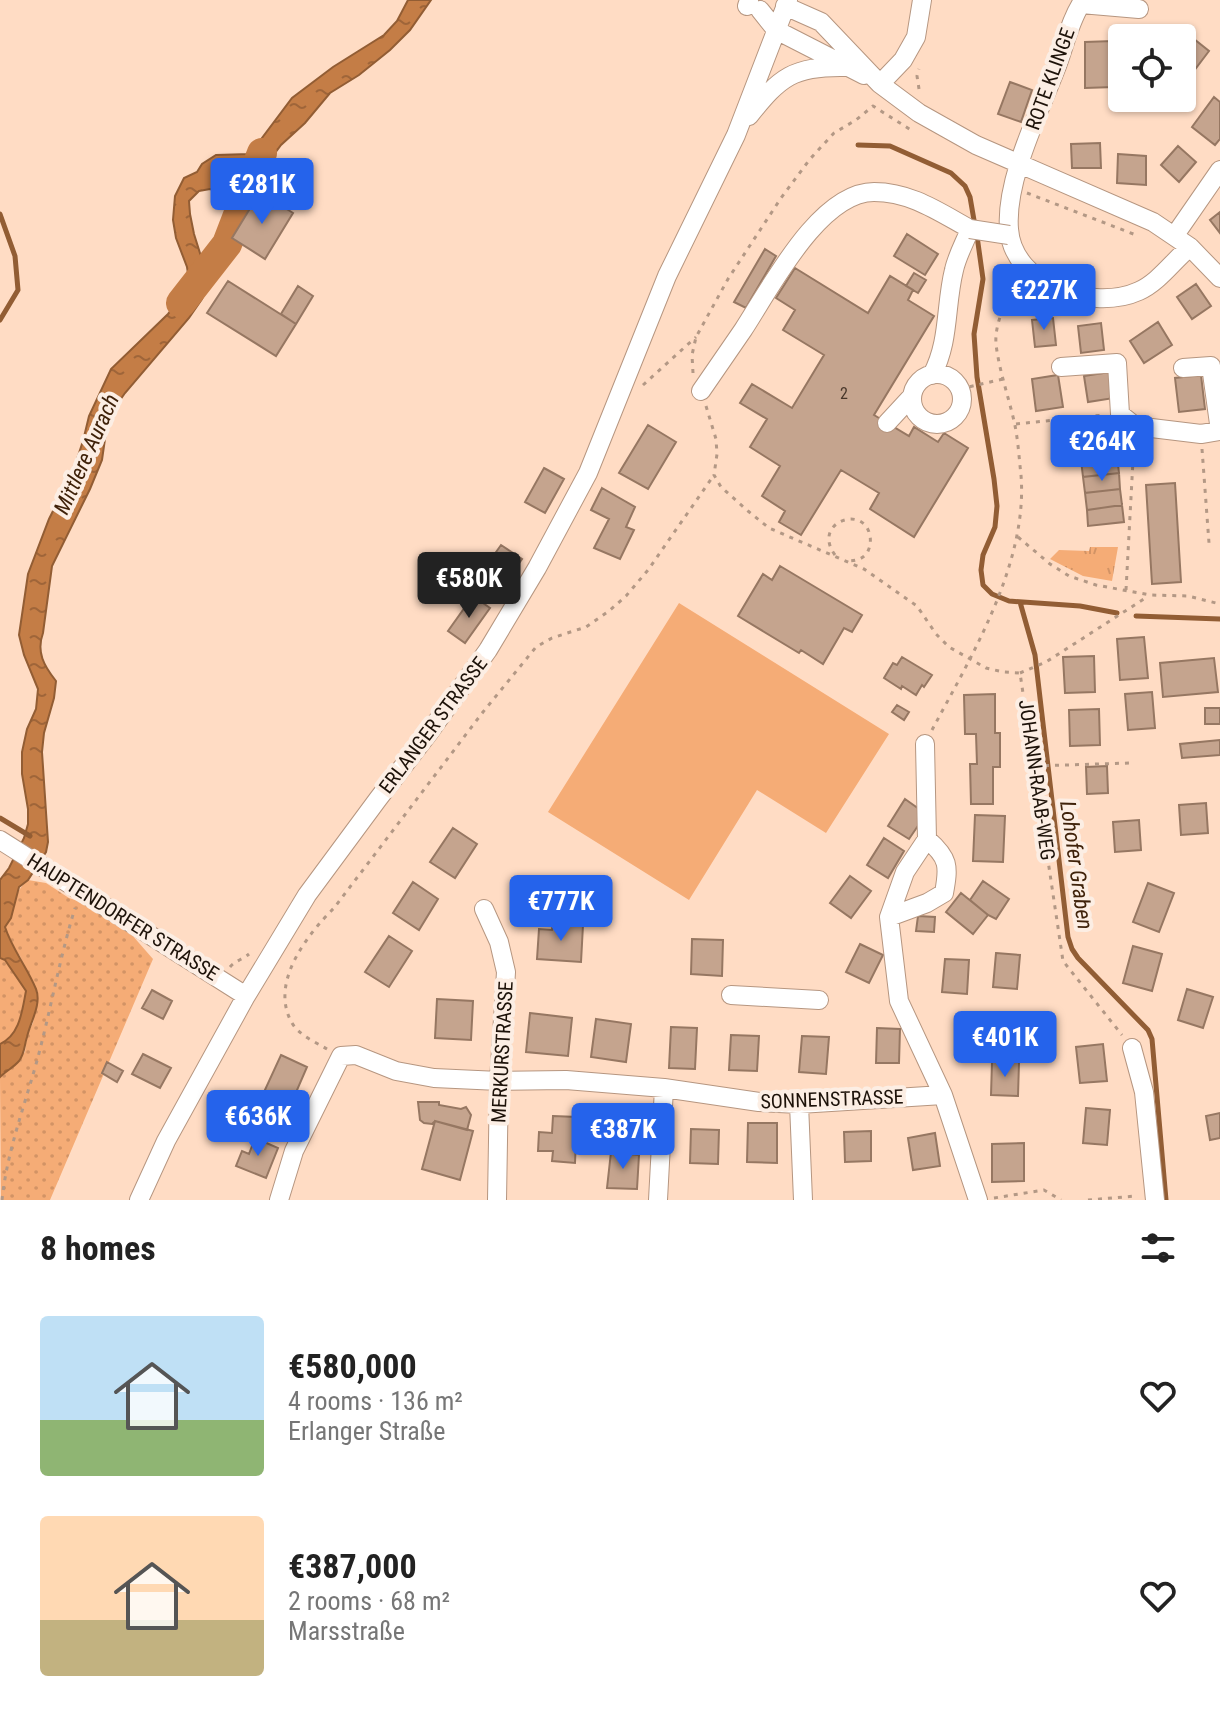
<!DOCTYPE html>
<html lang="en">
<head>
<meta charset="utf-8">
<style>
	:root { --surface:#fff; --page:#f6f6f6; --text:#222; --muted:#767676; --accent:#2563eb }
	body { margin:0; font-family:"Roboto Condensed",sans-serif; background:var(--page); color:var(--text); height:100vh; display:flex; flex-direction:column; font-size:30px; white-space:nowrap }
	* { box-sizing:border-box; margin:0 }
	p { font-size:26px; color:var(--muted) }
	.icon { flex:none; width:44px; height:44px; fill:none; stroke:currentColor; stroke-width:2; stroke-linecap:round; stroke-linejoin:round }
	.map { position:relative; height:1200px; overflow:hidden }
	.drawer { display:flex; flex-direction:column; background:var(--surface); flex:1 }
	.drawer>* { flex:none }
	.controls { position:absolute; left:1108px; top:24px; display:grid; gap:16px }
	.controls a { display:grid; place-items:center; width:88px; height:88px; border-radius:8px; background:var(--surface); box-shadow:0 2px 6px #0004; font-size:40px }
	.price { position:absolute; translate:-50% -68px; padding:0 18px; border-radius:8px; background:var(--accent); color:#fff; font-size:26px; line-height:52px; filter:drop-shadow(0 2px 4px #0008) }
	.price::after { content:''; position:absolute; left:50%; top:48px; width:24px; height:18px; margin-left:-12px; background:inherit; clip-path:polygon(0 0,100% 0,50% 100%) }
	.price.current { background:#222; color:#fff }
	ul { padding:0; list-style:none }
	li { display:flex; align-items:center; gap:24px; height:200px; padding:0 40px }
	li span { display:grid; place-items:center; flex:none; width:224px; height:160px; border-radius:8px; color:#555 }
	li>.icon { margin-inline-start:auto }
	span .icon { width:96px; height:96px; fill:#fffc; stroke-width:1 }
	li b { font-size:34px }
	h2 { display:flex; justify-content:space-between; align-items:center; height:96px; padding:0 40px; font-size:34px }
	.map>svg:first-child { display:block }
	.grass { fill:url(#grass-dots) }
	.park { fill:url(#park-tufts) }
	.pitch { fill:#f5ac76 }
	.water { fill:url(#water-ripples); stroke:#925d34; stroke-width:2 }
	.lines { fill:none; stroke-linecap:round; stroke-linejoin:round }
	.stream { stroke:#925d34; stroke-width:5 }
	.river { stroke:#c47d46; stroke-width:30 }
	.building { fill:#c5a48e; stroke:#967762; stroke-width:2 }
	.minor-casing { stroke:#b69680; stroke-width:20 }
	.path { stroke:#b39885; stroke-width:3; stroke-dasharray:4 6; stroke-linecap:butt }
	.minor { stroke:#fff; stroke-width:18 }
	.minor-bridge-casing { stroke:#b69680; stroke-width:20; stroke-linecap:butt }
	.minor-bridge { stroke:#fff; stroke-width:18 }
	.labels { text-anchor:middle; stroke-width:8; stroke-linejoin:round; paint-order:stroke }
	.number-label { font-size:16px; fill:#47362a }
	.street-label { font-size:20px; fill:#1d1209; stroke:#fceee4 }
	.water-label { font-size:22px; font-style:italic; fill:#3f220a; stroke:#fceee4 }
</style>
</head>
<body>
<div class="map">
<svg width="1220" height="1200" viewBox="0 0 1220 1200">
	<defs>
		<pattern id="grass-dots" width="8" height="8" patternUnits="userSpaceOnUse" patternTransform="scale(2)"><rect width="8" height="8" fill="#f5ac76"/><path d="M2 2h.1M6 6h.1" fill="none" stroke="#d29365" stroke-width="1.8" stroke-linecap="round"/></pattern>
		<pattern id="park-tufts" width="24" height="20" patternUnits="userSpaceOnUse" patternTransform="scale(2)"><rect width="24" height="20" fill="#f5ac76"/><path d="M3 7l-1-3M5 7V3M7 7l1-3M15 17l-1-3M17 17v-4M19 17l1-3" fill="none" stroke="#d29365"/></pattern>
		<pattern id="water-ripples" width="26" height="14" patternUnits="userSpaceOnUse" patternTransform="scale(2)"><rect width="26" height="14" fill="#c47d46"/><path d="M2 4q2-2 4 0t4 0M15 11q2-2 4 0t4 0" fill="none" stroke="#9f6539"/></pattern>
	</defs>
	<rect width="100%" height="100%" fill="#ffdcc4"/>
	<path class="grass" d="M28,880L46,883L69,898L87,904L125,927L153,959L50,1200H1L0,1077L25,1052L27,1035L33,1023L38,993L20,956L10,943L5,927C15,910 12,893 28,880Z
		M0,958L5,960L26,991C22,1011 20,1035 0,1044Z"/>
	<path class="park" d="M1090,547H1118L1112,581L1083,576L1050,559L1059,550L1089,551Z"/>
	<path class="pitch" d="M679,603L889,734L826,833L757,790L689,900L548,812Z"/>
	<path class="water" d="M408,0H431L410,30L390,50L359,75L330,93L305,123L281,145L264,168L256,184L238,199L210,189L199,191L189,201L190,214L194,234L209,282L202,299L189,318L125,393L111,413L107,425L102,460L90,489L52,566L43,633C36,652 44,666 56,681L54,698L44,733L42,752L48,842L46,852L28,880L19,887L11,918L5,927C12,949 27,967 36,989C42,1004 30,1023 27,1037C24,1046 25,1053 19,1061C14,1067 6,1071 0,1077V1044C20,1035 22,1011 26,991L5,960L0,958V880L9,868L24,838L28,824V809L22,774V752L27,729L36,709L38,689L24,655L19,635L28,574L49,519L73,471L83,441L89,416L111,369L168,314L186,292L189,280L187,267L176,238L173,220L175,196L184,178L197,172L202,164L216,155L250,154L292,98L333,67L384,35L397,21Z"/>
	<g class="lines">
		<path class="stream" d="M858,145L890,146L951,173L965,186L970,197L975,226
			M0,214L15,256L18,290L0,320
			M977,236L983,279L974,334L977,377L994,479L997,506L995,527L983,555L981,570L983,585L992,594L1009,601L1080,606L1117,613
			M1020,602L1035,655L1068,937L1072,949L1078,958L1148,1030L1152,1039L1166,1200
			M1136,616L1220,619
			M0,818L30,836"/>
		<path class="river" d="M181,303L227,244L262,153"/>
	</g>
	<path class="building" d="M1184,31L1209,51L1187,80L1182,76V38H1178Z
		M1113,41L1114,87L1085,88V42Z
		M1010,82L1032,90L1021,122L998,114Z
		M1214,97L1220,102V139L1215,145L1192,127Z
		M1142,98H1167L1159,110Z
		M1100,143L1101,168H1072L1071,144Z
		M1178,146L1196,162L1179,182L1161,165Z
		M1118,154L1146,156V185L1117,183Z
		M260,192L293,213L265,259L232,238Z
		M1220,212V233L1210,220Z
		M907,234L938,254L925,275L894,256Z
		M765,249L776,256L746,308L734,302Z
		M795,268L868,313L890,276L913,290L908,300L934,316L874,415L909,436L914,427L938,442L944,433L968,448L914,537L870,509L879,493L841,470L801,535L779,522L785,511L762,496L780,466L750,447L767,419L740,403L752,384L792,408L824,355L783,330L795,310L776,298Z
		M914,273L926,280L918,293L906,286Z
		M228,281L296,324L276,356L207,313Z
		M1196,284L1211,306L1192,319L1177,297Z
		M298,286L313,296L296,324L281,314Z
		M1053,318L1056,345L1035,347L1032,320Z
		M1158,322L1172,345L1144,363L1130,341Z
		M1101,323L1104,350L1081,353L1078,326Z
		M1110,372L1114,398L1088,402L1084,376Z
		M1058,375L1063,407L1036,411L1032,379Z
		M1201,375L1205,409L1179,412L1175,378Z
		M1113,423L1115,440L1079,444L1078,427Z
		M648,425L676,442L648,489L619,473Z
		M1115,440L1117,456L1081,460L1079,444Z
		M1117,456L1119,473L1083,477L1081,460Z
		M544,468L564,479L545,513L525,502Z
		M1119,473L1120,489L1085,493L1083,477Z
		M1175,483L1181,582L1152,584L1146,485Z
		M602,488L635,507L626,527L634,530L620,559L594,548L609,519L591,510Z
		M1120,489L1122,505L1087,510L1085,493Z
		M1122,505L1124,522L1088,526L1087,510Z
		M501,545L522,559L503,586L482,572Z
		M780,566L862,615L852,632L844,628L823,664L801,650L799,653L738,616L763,574L772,580Z
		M473,596L490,608L465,643L448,631Z
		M1144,637L1148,678L1120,680L1117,639Z
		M1094,656L1095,692L1065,693L1063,657Z
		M902,657L932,675L924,687L922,685L916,695L902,686L901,689L884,678L893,663L897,665Z
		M1214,658L1218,692L1163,697L1160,663Z
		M1152,692L1155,728L1128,730L1125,694Z
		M995,694V733H1000V767H993V804H971L970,764H977L976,734H965L964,695Z
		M897,705L909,712L904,720L892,712Z
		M1205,708H1220V724H1205Z
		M1099,709L1100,745L1070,746L1069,710Z
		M1220,740V755L1182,758L1180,744Z
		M1107,766L1108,793L1087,794L1086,767Z
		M905,799L926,814L909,839L888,826Z
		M1206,803L1208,833L1181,835L1179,805Z
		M975,815L1005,816L1003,862L973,861Z
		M1139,820L1141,850L1115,852L1113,822Z
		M453,828L477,844L455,878L430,862Z
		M884,838L904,851L888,878L867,865Z
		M850,876L871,891L851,918L830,903Z
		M983,881L1009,899L996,919L988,915L970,900Z
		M413,882L438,899L419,930L393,913Z
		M1148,883L1174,893L1159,932L1133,922Z
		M961,893L988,915L973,934L946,912Z
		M918,916L935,917L934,932L916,931Z
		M553,923L583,925L581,962L537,959L539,929L552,930Z
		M389,936L412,951L389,987L365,972Z
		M692,939L723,940L722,976L691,974Z
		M860,944L883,955L869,983L846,972Z
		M1133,946L1162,954L1152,991L1123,983Z
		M996,953L1020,955L1017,989L993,987Z
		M945,959L969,960L967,994L942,992Z
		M1187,989L1213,997L1203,1028L1178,1020Z
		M152,990L172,1001L163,1019L142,1008Z
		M437,999L473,1001L471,1040L435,1038Z
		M530,1013L572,1018L568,1056L526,1052Z
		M596,1019L631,1024L626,1062L591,1057Z
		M671,1027L697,1028L695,1069L669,1068Z
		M877,1028L900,1029L899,1063H876Z
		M731,1035L759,1036L757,1071L729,1070Z
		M802,1036L829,1037L826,1074L799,1072Z
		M1103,1044L1107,1081L1080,1083L1076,1047Z
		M143,1054L171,1068L160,1088L132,1074Z
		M281,1055L307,1067L291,1104L264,1092Z
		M107,1062L123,1071L117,1082L102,1073Z
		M992,1062H1019L1018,1096L991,1095Z
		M264,1096L292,1109L287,1120L259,1108Z
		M418,1102H439V1105L461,1109L466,1107L471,1115L467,1130L435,1121L432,1124L424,1123L420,1120Z
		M1086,1108L1110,1110L1107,1145L1083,1143Z
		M614,1113L640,1115L637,1151L611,1149Z
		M1220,1113V1138L1210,1140L1206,1116Z
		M553,1116L577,1117L575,1163L552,1161L553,1151H538L539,1132L552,1133Z
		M435,1121L473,1131L460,1180L422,1169Z
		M748,1123H777V1163L747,1162Z
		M691,1129L719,1130L718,1164L690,1163Z
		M871,1131V1161L845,1162L844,1132Z
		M935,1133L940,1166L913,1170L908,1138Z
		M255,1138L278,1148L266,1178L236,1166L242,1151L249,1154Z
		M1024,1143V1181L992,1182V1144Z
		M611,1152L639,1155L637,1189L607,1188Z"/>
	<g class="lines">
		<g class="minor-casing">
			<path id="minor" d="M747,6L749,0
				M785,6L821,22L880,84L919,113L976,145L1153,222L1190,247L1220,278
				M1139,9L1081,4C1069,23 1065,45 1057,66C1039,113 1005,180 1009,229C1013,286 1093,312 1139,291C1159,282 1173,261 1190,247
				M760,10L776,30L864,75
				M880,84L903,60L916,37L922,0
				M749,116C780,77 793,66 845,67
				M1175,235L1220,170
				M1061,367L1117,363L1120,414L1135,426L1201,434L1220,431L1211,366L1183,368
				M912 399a25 25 0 1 1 50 0a25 25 0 1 1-50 0Z
				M701,391C715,371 729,350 743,330C770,289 819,192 874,192C911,192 939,212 970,229C965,242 957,256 954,270C945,306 950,341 932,375
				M887,423L912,396
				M925,744L927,839L905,872L889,917L899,1001L943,1095
				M0,840L246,996
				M484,909L499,942L506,972L499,1081L497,1200
				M889,917L927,903L944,893C949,866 949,858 927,839
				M731,995L819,1000
				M1132,1048L1144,1092L1155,1200
				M799,1104L803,1200
				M139,1200L166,1141L246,996L307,895L378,799L428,734L488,650L537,568L588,473L667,276L736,135L788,0
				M279,1200L294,1151L341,1056L356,1055L396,1071L434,1078L499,1081L566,1080L664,1088L759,1102L799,1104L943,1095L978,1200
				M658,1200L664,1088"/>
		</g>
		<path class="path" d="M919,89L917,76L919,69
			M1027,193L1136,235
			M693,373L692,355L696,337L728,279L781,198L810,159L834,133L856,120L873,106L911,130
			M643,385L696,337
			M960,389L1003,379
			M706,406L716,439L717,454L714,475L721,487L748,511L769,528L864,569L917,606L936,634L949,647L986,668L1003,672L1020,673L1063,961L1122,1035
			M1016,424L1104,415
			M1202,449L1209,543
			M1018,537L1050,564L1069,576L1096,585L1150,595L1188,596L1220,604
			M835,555C812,524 860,505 869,532C871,538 871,545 868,551C864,559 856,561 847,561
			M1126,590L1134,442
			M1020,673L1046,662L1147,597
			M932,730C972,655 1028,563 1021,475C1019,458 1018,438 1014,421C1008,395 999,370 996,344C994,319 1012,298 1008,273
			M1035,766L1130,763
			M230,967C235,961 243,959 249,954
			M327,1049C315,1042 299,1035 292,1023C269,983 307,935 334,908L483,712L536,647L552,638L586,627L609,611L626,596L648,570L714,475
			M994,1198L1044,1190L1061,1200
			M2,1200C7,1151 25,1105 38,1057C51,1008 60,957 75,908
			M1088,1200L1136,1196"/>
		<use href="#minor" class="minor"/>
		<g class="minor-bridge-casing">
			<path id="minor-bridge" d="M970,229L1009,235"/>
		</g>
		<use href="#minor-bridge" class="minor-bridge"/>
	</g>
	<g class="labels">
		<g class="number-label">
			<text x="844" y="399">2</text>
		</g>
		<g class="street-label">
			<text transform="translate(1050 79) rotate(-70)" y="7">ROTE KLINGE</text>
			<text transform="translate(433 725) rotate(-53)" y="7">ERLANGER STRASSE</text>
			<text transform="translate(1037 780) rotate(82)" y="7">JOHANN-RAAB-WEG</text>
			<text transform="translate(123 917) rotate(32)" y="7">HAUPTENDORFER STRASSE</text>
			<text transform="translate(502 1052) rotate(-87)" y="7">MERKURSTRASSE</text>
			<text transform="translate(832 1099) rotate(-2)" y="7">SONNENSTRASSE</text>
		</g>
		<g class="water-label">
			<text transform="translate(86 454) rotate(-66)" y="8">Mittlere Aurach</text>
			<text transform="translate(1077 865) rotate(82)" y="8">Lohofer Graben</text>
		</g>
	</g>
</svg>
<div class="controls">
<a><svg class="icon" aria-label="locate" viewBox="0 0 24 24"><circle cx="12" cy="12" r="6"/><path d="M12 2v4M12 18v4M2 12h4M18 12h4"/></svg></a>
</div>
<b class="price" style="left:262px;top:226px">€281K</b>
<b class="price" style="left:1044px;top:332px">€227K</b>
<b class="price" style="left:1102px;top:483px">€264K</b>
<b class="price current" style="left:469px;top:620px">€580K</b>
<b class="price" style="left:561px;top:943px">€777K</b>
<b class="price" style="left:1005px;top:1079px">€401K</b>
<b class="price" style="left:258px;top:1158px">€636K</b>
<b class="price" style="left:623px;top:1171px">€387K</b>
</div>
<section class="drawer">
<h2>8 homes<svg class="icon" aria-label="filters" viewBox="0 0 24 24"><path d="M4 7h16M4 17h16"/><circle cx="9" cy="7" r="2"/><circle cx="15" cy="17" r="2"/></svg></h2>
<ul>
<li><span style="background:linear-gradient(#bfe0f5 65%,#8fb573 0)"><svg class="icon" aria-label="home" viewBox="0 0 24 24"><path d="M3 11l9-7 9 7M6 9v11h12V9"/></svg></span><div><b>€580,000</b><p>4 rooms · 136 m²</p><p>Erlanger Straße</p></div><svg class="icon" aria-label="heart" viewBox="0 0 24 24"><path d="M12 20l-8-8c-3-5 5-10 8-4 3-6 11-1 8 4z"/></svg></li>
<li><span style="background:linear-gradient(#ffd9b3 65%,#c2b280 0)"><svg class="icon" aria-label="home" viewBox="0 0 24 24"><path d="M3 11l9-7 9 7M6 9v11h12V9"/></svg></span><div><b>€387,000</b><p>2 rooms · 68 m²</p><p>Marsstraße</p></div><svg class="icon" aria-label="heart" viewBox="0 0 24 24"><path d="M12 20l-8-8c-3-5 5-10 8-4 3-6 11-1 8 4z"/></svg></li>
</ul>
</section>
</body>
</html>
